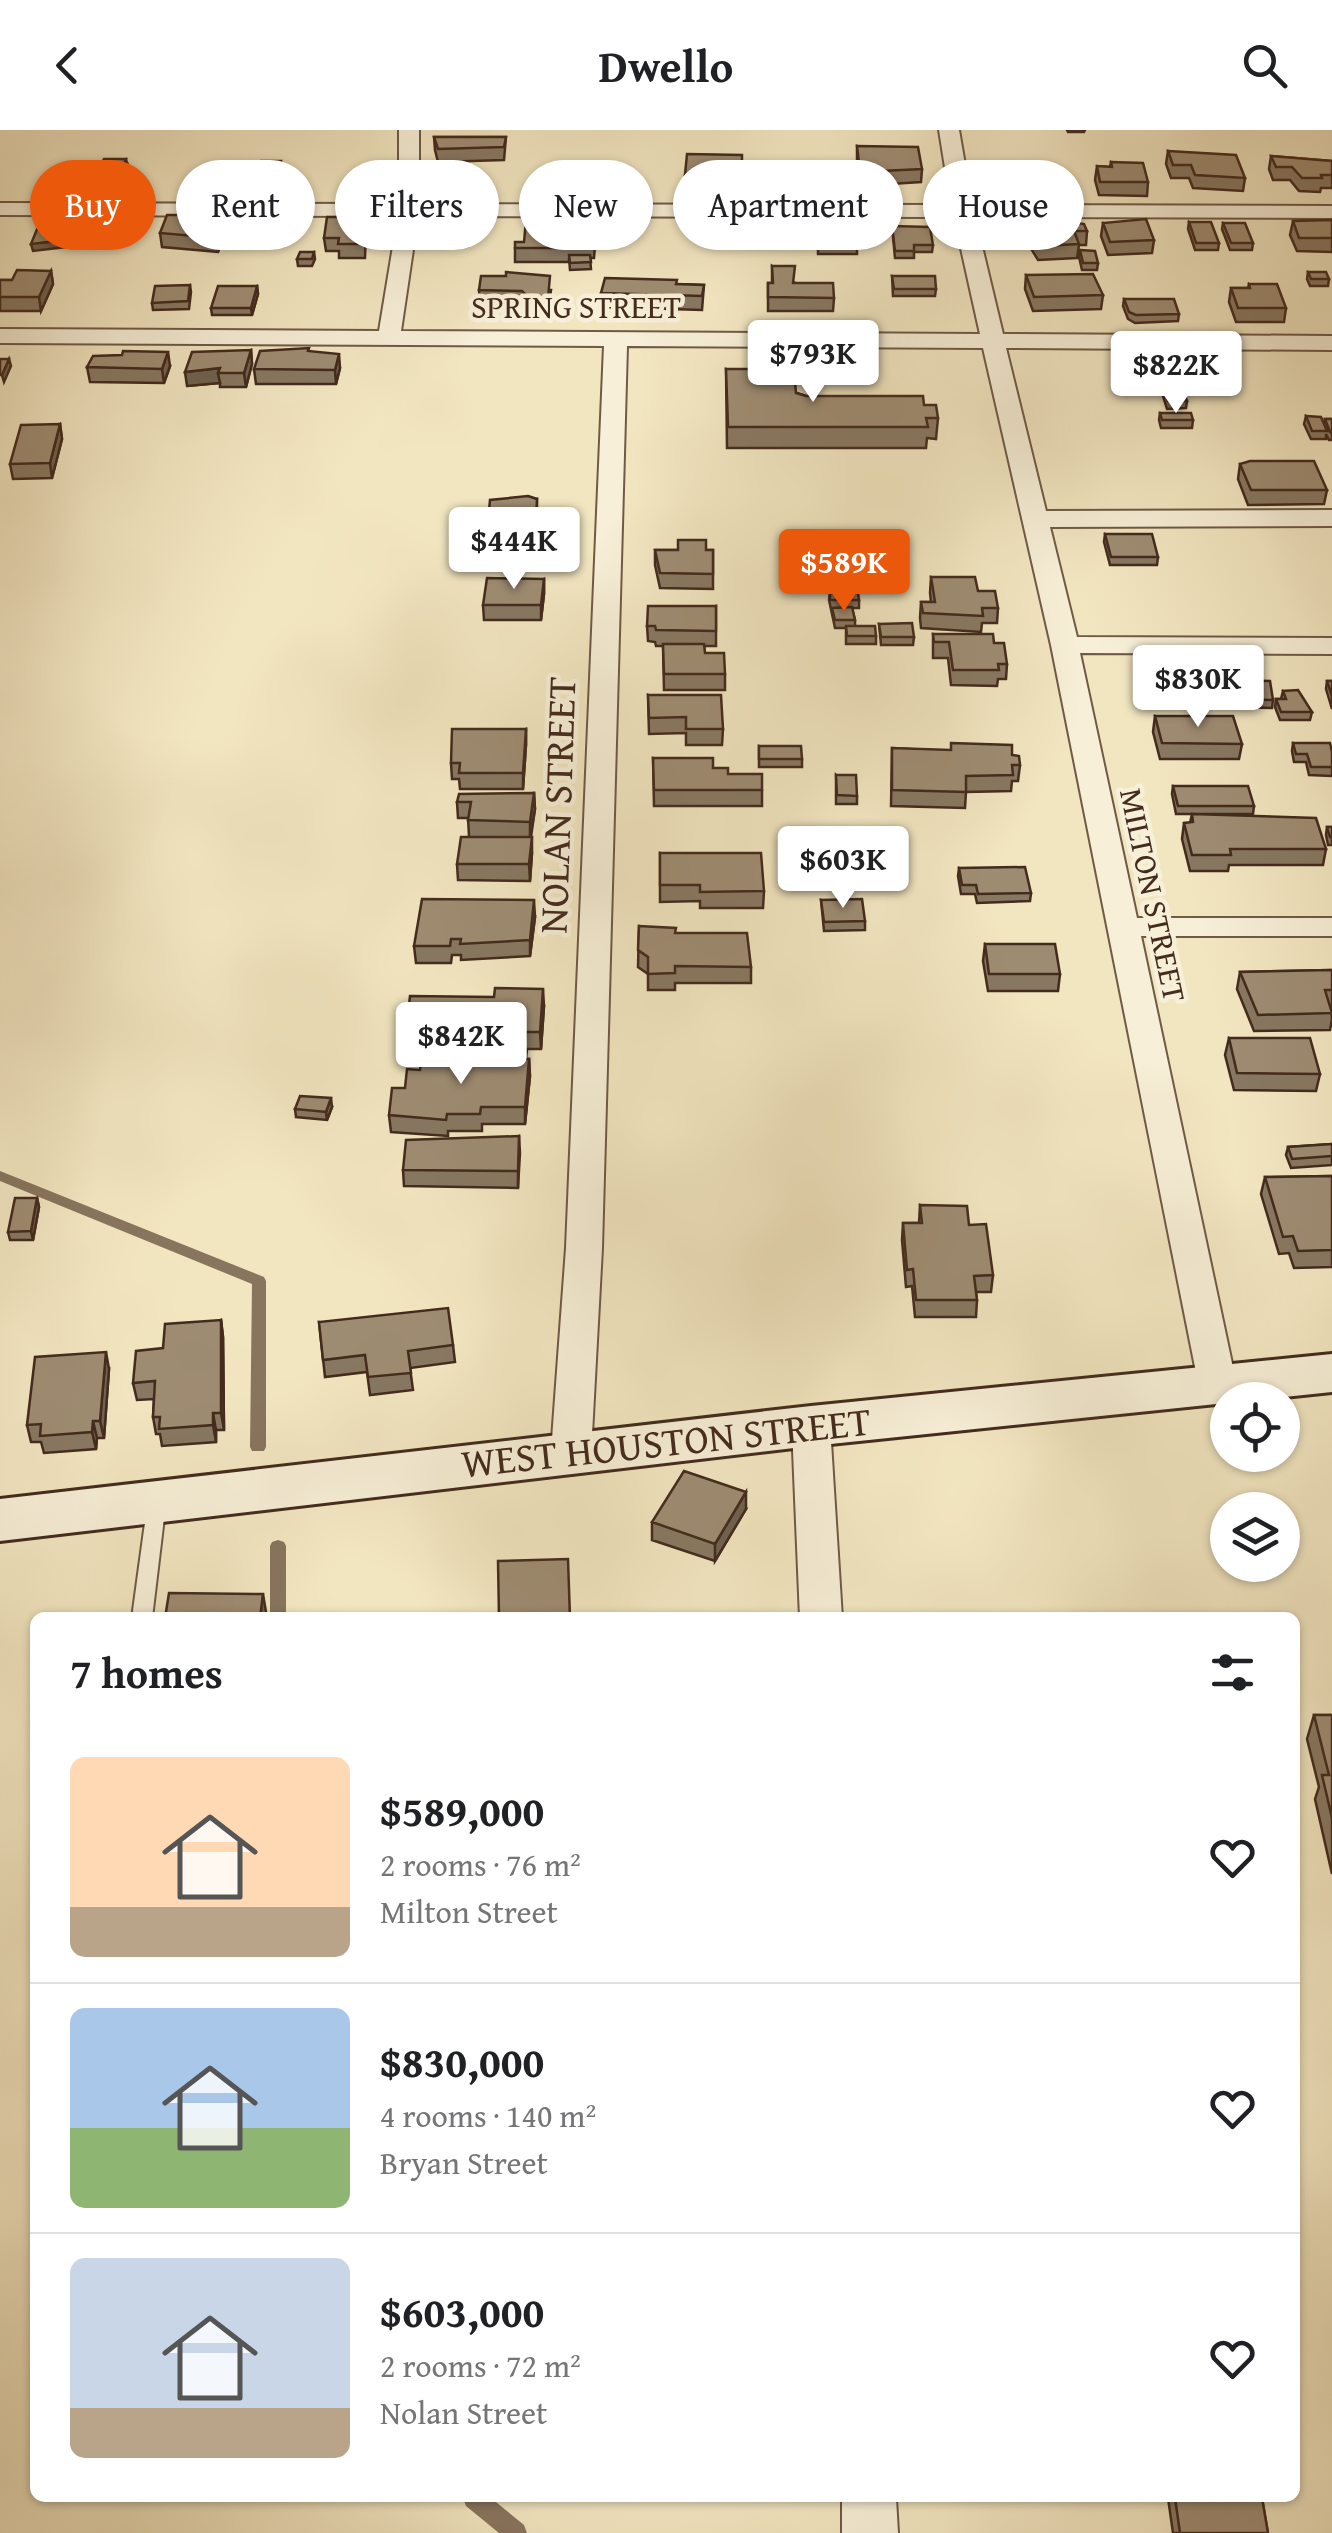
<!DOCTYPE html>
<html lang="en">
<head>
<meta charset="utf-8">
<style>
	:root { --surface:#fff; --page:#f2f2f2; --text:#202124; --muted:#757577; --line:#e0e0e0; --accent:#ea580c }
	body { margin:0; font-family:"Gentium Book Plus",serif; background:var(--page); color:var(--text); height:100vh; display:flex; flex-direction:column; font-size:38px; white-space:nowrap }
	* { box-sizing:border-box; margin:0 }
	p { font-size:32px; color:var(--muted) }
	.icon { flex:none; width:55px; height:55px; fill:none; stroke:currentColor; stroke-width:2; stroke-linecap:round; stroke-linejoin:round }
	.map { position:relative; flex:1; overflow:hidden }
	.drawer { position:absolute; left:30px; top:1482px; width:1270px; height:890px; display:flex; flex-direction:column; background:var(--surface); border-radius:15px; box-shadow:0 2px 8px #0004 }
	.drawer>* { flex:none }
	.top-card { position:absolute; left:30px; top:30px; width:1272px; height:90px; display:flex; gap:20px }
	.fabs { position:absolute; left:1210px; top:1252px; display:grid; gap:20px }
	.fabs a { display:grid; place-items:center; width:90px; height:90px; border-radius:50%; background:var(--surface); box-shadow:0 2px 8px #0004; font-size:50px }
	.price { position:absolute; translate:-50% -85px; padding:0 22px; border-radius:10px; background:#fff; color:#222; font-size:32px; line-height:65px; filter:drop-shadow(0 2px 5px #0008) }
	.price::after { content:''; position:absolute; left:50%; top:60px; width:30px; height:22px; margin-left:-15px; background:inherit; clip-path:polygon(0 0,100% 0,50% 100%) }
	.price.active { background:var(--accent); color:#fff }
	ul { padding:0; list-style:none }
	li { display:flex; align-items:center; gap:30px; height:250px; padding:0 40px }
	li+li { border-top:2px solid var(--line) }
	li span { display:grid; place-items:center; flex:none; width:280px; height:200px; border-radius:15px; color:#555 }
	li>.icon { margin-inline-start:auto }
	span .icon { width:120px; height:120px; fill:#fffc; stroke-width:1 }
	li b { font-size:42px }
	h2 { display:flex; justify-content:space-between; align-items:center; height:120px; padding:0 40px; font-size:42px }
	.tag { padding:0 35px; border-radius:45px; background:var(--surface); box-shadow:0 2px 8px #0004; font-size:35px; line-height:90px }
	.tag.active { background:var(--accent); color:#fff }
	header { display:flex; justify-content:space-between; align-items:center; height:130px; padding:0 40px; background:var(--surface); font-size:45px; font-weight:600 }
	.map>svg:first-child { display:block }
	.lines { fill:none; stroke-linecap:round; stroke-linejoin:round }
	.stream { fill:#88755e; fill-rule:evenodd }
	.service-casing { stroke:#6f5a46; stroke-width:4 }
	.minor-casing { stroke:#6f5a46; stroke-width:4 }
	.secondary-casing { stroke:#432b1d; stroke-width:6 }
	.service { fill:#f7efd7; fill-rule:evenodd }
	.minor { fill:#f7efd7; fill-rule:evenodd }
	.secondary { fill:#f7efd7; fill-rule:evenodd }
	.wall { fill:#887862; stroke:#432b1d; stroke-width:2.5 }
	.shaded-wall { fill:#6f6250; stroke:#432b1d; stroke-width:2.5 }
	.building { fill:#9e8c72; stroke:#432b1d; stroke-width:2.5 }
	.labels { text-anchor:middle; stroke-width:9; stroke-linejoin:round; paint-order:stroke }
	.far-street-label { font-size:32px; fill:#432b1d; stroke:#f7efd7 }
	.street-label { font-size:40px; fill:#432b1d; stroke:#f7efd7 }
</style>
</head>
<body>
<header><svg class="icon" aria-label="back" viewBox="0 0 24 24"><path d="M15 5l-7 7 7 7"/></svg>Dwello<svg class="icon" aria-label="search" viewBox="0 0 24 24"><circle cx="10" cy="10" r="6"/><path d="M15 15l6 6"/></svg></header>
<div class="map">
<svg width="1332" height="2403" viewBox="0 0 1332 2403">
	<rect width="100%" height="100%" fill="#f2e6c1"/>
	<filter id="stains"><feTurbulence type="fractalNoise" baseFrequency=".002" numOctaves="4"/><feColorMatrix values="0 0 0 0 .2 0 0 0 0 .09 0 0 0 0 .02 0 0 0 .5 -.17"/></filter>
	<radialGradient id="worn" r=".72"><stop offset=".6" stop-color="#630" stop-opacity="0"/><stop offset="1" stop-color="#630" stop-opacity=".3"/></radialGradient>
	<g class="lines">
		<path class="stream" d="M0,1041L264,1147L266,1151V1317L264,1321H252L250,1317L252,1154L0,1051Z
			M278,1410L284,1412L286,1416V1488H270V1416L272,1412Z
			M463,2368H491L524,2395L527,2403H499L466,2376Z"/>
		<g class="service-casing">
			<path id="service" d="M157,1364L164,1366L166,1371L152,1488H132L148,1371L150,1366Z"/>
		</g>
		<g class="minor-casing">
			<path id="minor" d="M399,0H419V74L951,75L939,0H959L972,75L1332,76V88L975,87L1003,204L1332,206V220L1006,218L1046,381L1332,380V396L1050,397L1077,507L1332,508V524L1080,523L1137,788H1332V806H1141L1236,1252L1231,1262L1217,1266L1203,1262L1198,1252L1051,515L983,218L627,216L602,1118L591,1323L585,1333L571,1337L557,1333L551,1323L566,1118L604,216L0,213V199L379,201L398,86L0,85V73L399,74ZM418,86L954,87L980,204L401,201Z
				M811,1282L825,1286L830,1296L842,1488H800L792,1296L797,1286Z
				M842,2368H896L898,2403H842Z"/>
		</g>
		<g class="secondary-casing">
			<path id="secondary" d="M1332,1224V1262L811,1316L0,1411V1369L811,1276Z"/>
		</g>
		<use href="#service" class="service"/>
		<use href="#minor" class="minor"/>
		<use href="#secondary" class="secondary"/>
	</g>
	<path class="wall" d="M1067,0H1085L1084,2H1068Z
		M434,7H506L504,30L438,32L435,20Z
		M857,16L922,39L921,52L859,56L857,29Z
		M1168,21L1245,48L1243,61L1193,58L1189,48H1171L1166,34Z
		M1271,26L1332,31V58H1321L1320,62L1299,61L1290,50H1273L1269,39Z
		M126,29L129,42L120,63L99,62L98,56H82L81,49L100,36Z
		M1111,32L1148,52L1147,66L1099,65L1095,50L1097,36L1110,37Z
		M742,34L768,35L767,58L685,59V45Z
		M281,38L278,46H258V40Z
		M809,45L842,55L841,62L810,61Z
		M1332,90V122L1297,121L1290,105L1293,91Z
		M1031,91L1087,101L1086,115H1079L1077,128L1038,130L1027,112L1028,98H1031Z
		M1189,92L1219,113L1218,120H1195L1188,99Z
		M1103,93L1154,110L1152,123L1108,125L1101,106Z
		M1223,93L1253,113L1252,120H1230L1222,99Z
		M892,96L933,115L932,122H914V128H895Z
		M225,99L218,122L162,117L160,103Z
		M366,100L365,128H339V121H326L324,108Z
		M818,100L857,117V124H818Z
		M596,104L594,128H590L591,139L570,140L569,128V132H515V118Z
		M1080,120L1098,133L1097,140H1082L1079,127Z
		M314,122L315,129L312,136H298L297,129Z
		M772,136L795,153L834,168L833,181H768V153H772Z
		M51,141L53,154L41,181H0V150H12Z
		M1308,142L1329,149L1328,156H1310L1307,149Z
		M1026,145L1103,165L1101,179L1033,181L1025,159Z
		M892,146L936,159L935,166H893Z
		M677,154L704,155L702,180L601,177V163Z
		M1249,154L1286,178L1284,192H1236L1229,172L1231,158H1248Z
		M190,155L191,162L189,179L153,180L152,173Z
		M257,156L258,164L252,185H212L211,178Z
		M479,160H551L548,182H529L523,174H480Z
		M1124,169L1179,184L1178,191L1135,193L1128,189L1123,176Z
		M251,220L252,234L246,257H220V253L187,256Z
		M309,221L340,238L336,254H256L254,239Z
		M170,236L164,253L90,252L87,237Z
		M726,239L806,266L924,275L938,288L936,309L927,308L926,318H727Z
		M1164,259L1187,271L1186,278L1167,279L1163,266Z
		M1160,283L1193,290L1192,298H1161L1159,290Z
		M1306,286L1324,294L1325,289H1332V310H1329L1326,304V309H1311L1304,294Z
		M60,294L62,309L52,348L13,349L10,334Z
		M1240,334L1327,360L1324,374L1248,375L1238,349Z
		M537,369V399L489,400L488,392Z
		M1105,404L1158,427L1157,435H1110L1104,412Z
		M655,420H713V459L660,458L655,435Z
		M931,447L978,461L998,478L997,493H982L981,502L921,498L920,488L921,472H931L930,463Z
		M544,449V464L541,490H484L483,475Z
		M835,457L859,470V478H852L855,490V496L876,506V514H846V498H835L829,470L830,463L835,462Z
		M716,476V516H704L705,523L725,544V560H664L663,516H656L655,512L648,511L647,496Z
		M879,494L914,507L913,515H881Z
		M933,504L994,513L1007,534L1006,549H998L997,556L951,555L948,528H933Z
		M1141,543L1205,569L1203,577H1147L1140,551Z
		M1232,550L1273,570L1272,578L1233,577L1231,558Z
		M1327,551H1332V579L1326,559Z
		M1283,561L1312,582L1310,590H1280L1275,577L1276,569H1281Z
		M648,565L723,599L722,615H686V603L649,604Z
		M1155,586L1242,614L1239,629H1160L1153,602Z
		M526,599V615L523,659H460L459,649H452L451,633Z
		M1293,613L1332,622V646L1309,645L1306,632H1294L1292,621Z
		M759,616L802,629V637H759Z
		M892,618L1012,625L1020,635L1018,651H1012L1011,661L966,662L965,678L891,676Z
		M653,628L713,638L728,644L762,660V676H654Z
		M836,645L857,666V674H836Z
		M1173,656L1254,676L1253,684H1176L1172,664Z
		M534,663L535,679L531,707L532,723L530,751L458,750L457,734L469,706L468,688H458L457,672Z
		M1192,684L1326,719L1323,735H1229L1228,741H1190L1182,709L1184,693H1190Z
		M1327,697H1332V715H1328L1326,705Z
		M660,723L764,761L763,778H700V771L660,772Z
		M959,738L1031,763L1030,771L977,773L975,764H961L958,746Z
		M821,770L865,791V800L824,801Z
		M535,787L530,826L461,830V825H452L451,833H416L414,816Z
		M639,796L675,803L751,837V853H675V860H648V844L638,837Z
		M985,814L1060,844L1058,861H988L983,831Z
		M1332,840V876H1331L1332,889L1330,900L1254,901L1237,859L1240,842Z
		M544,876L541,919H527L526,929H529L530,946L525,994H482V1001H448V1006L391,1002L389,985L405,958L420,940L496,929V919L407,918L406,901Z
		M1229,908L1320,944L1316,961L1234,960L1225,925Z
		M332,977L327,990L296,987L295,979Z
		M519,1006L518,1058L404,1056L403,1040Z
		M1332,1014V1035L1291,1038L1286,1025L1288,1017Z
		M1332,1046V1137L1294,1138L1289,1123L1279,1124L1261,1064L1265,1047Z
		M37,1068L39,1077L33,1110H10L8,1102Z
		M920,1075L969,1095L993,1145L991,1162H976L977,1170L976,1187H915L912,1156L906,1157L902,1110L903,1093H919Z
		M221,1190L223,1207L224,1300H216V1312L162,1316L160,1304H156L153,1287L154,1269L137,1270L133,1253L163,1218Z
		M319,1192L453,1215L455,1232L410,1238L413,1260L370,1265L367,1242L325,1247Z
		M109,1239L104,1308H97L96,1319L44,1323L41,1312H31L27,1295Z
		M746,1379L715,1431L652,1410V1392Z
		M1314,1585H1332V1744L1315,1669L1319,1657L1307,1609Z
		M1168,2368H1262L1268,2403H1173Z"/>
	<path class="shaded-wall" d="M128,36L129,42L120,63L119,56Z
		M224,85L225,99L218,122L216,108Z
		M72,92L73,99L66,117L33,121L31,114Z
		M51,141L53,154L41,181L39,167Z
		M257,156L258,164L252,185L251,178Z
		M251,220L252,234L246,257L244,243Z
		M168,222L170,236L164,253L162,239Z
		M339,224L340,238L336,254L335,240Z
		M9,229L11,236L4,252L2,245Z
		M220,238L218,243L220,253L187,256L185,242Z
		M60,294L62,309L52,348L50,333Z
		M544,449V464L541,490V475Z
		M526,599V615L523,659V643Z
		M534,663L535,679L530,708V692Z
		M532,707V723L530,751L529,734Z
		M534,770L535,787L530,826V810Z
		M543,859L544,876L541,919L540,902Z
		M529,929L530,946L525,994V977Z
		M331,968L332,977L327,990L326,982Z
		M519,1006L520,1023L518,1058V1041Z
		M37,1068L39,1077L33,1110L31,1101Z
		M221,1190L223,1207L224,1300L221,1283Z
		M106,1222L109,1239L104,1308L100,1291Z
		M213,1283L216,1300V1312L213,1295Z
		M93,1291L97,1308L96,1319L92,1302Z
		M746,1362V1379L715,1431V1414Z
		M263,1464L267,1488H260Z"/>
	<path class="building" d="M434,7H506L504,17L438,19Z
		M857,16L918,17L922,39L860,42Z
		M1168,21L1236,25L1245,48L1195,45L1191,35H1173Z
		M687,24L742,25V34L768,35V45H685Z
		M1271,26L1332,31V45H1321L1322,48H1302L1292,37H1276Z
		M104,29H126L123,36H128L119,56H98L100,49H81L88,36H100Z
		M261,31H281L278,40H258Z
		M1111,32L1143,33L1148,52H1100L1097,36L1112,37Z
		M809,45H841L842,55H810Z
		M167,85H224L216,108L160,103Z
		M327,87H364V114H338L339,108H324Z
		M1054,89L1084,94L1087,101H1074L1079,114L1040,116L1028,98H1034L1031,91Z
		M1146,89L1154,110L1110,112L1103,93Z
		M1332,90V108H1299L1293,91Z
		M526,91H596L594,114H568V118H515V112H524Z
		M40,92H72L65,110L31,114Z
		M1189,92H1211L1219,113H1196Z
		M1223,93H1245L1253,113H1231Z
		M825,96L856,101L857,117H818V100H825Z
		M892,96L930,97L933,115H914V121H895Z
		M1080,120L1095,121L1098,133H1083Z
		M300,122H314L312,129H297Z
		M569,125H590L591,132L570,133Z
		M772,136H795L793,153H833L834,168L768,167V153H773Z
		M17,140L51,141L39,167H0V150H12Z
		M506,142L550,146L548,168H529L522,161L479,160L481,146H506Z
		M1308,142H1326L1329,149H1311Z
		M1093,144L1103,165L1034,167L1026,145Z
		M892,146H935L936,159H894Z
		M605,148L677,150L676,154L704,155L702,166L601,163Z
		M1249,154H1277L1286,178H1238L1231,158H1250Z
		M190,155L188,171L152,173L155,156Z
		M218,156H257L251,178H211Z
		M1124,169H1174L1179,184L1136,185L1129,182Z
		M309,218L308,221L339,224L335,240L254,239L260,221Z
		M251,220L244,243H218L220,238L185,242L192,222Z
		M123,221L168,222L162,239L87,237L93,226L122,225Z
		M0,229H9L2,245H0Z
		M726,239H794L796,263L806,266H923L924,275H936L938,288H926L928,297H728Z
		M1164,259H1183L1187,271H1168Z
		M1160,283H1191L1193,290H1162Z
		M1306,286L1321,287L1327,301H1312Z
		M1325,289H1332V303L1330,302Z
		M60,294L50,333L10,334L21,295Z
		M1250,331H1314L1327,360H1251L1240,334Z
		M528,366L537,369L536,392H488L490,370Z
		M1105,404H1152L1158,427H1111Z
		M678,410H706V420H713V444L660,443L655,420H678Z
		M931,447H975L978,461H995L998,478H982L983,486L923,483L921,472H935Z
		M487,448L544,449L541,475H483Z
		M857,456L859,470H830V463L836,462L835,457Z
		M648,476H716V501L656,500L655,496H647Z
		M852,477L855,490H835L832,478Z
		M912,493L914,507H881L879,494Z
		M846,496H875L876,506H847Z
		M933,504H993L994,513H1004L1007,534H998L999,540H953L949,512H934Z
		M663,514H704L705,523H724L725,544H664Z
		M1141,543H1197L1205,569H1148Z
		M1232,550L1270,551L1273,570L1235,569Z
		M1327,551H1332V566Z
		M1298,560L1312,582H1281L1276,569H1286L1283,561Z
		M648,565H721L723,599H686V587L649,588Z
		M1155,586H1233L1242,614L1162,613Z
		M452,599H526L523,643H459L460,633H451Z
		M951,613L1012,615V625L1019,626L1020,635H1012L1013,645L966,646V662L892,660V618L951,620Z
		M1293,613H1330L1332,622V637H1311L1307,624H1296Z
		M759,616H801L802,629H759Z
		M653,628H713V638H728V644H762V660H654Z
		M836,645H856L857,666L837,665Z
		M1173,656H1248L1254,676H1178Z
		M534,663L530,692L468,690L471,672H457L459,664Z
		M1192,684L1316,688L1326,719H1230L1231,725H1192L1184,693L1193,692Z
		M1327,697H1332V707H1330Z
		M461,707H532L529,734H457Z
		M660,723H761L764,761L700,762V755H660Z
		M1025,737L1031,763L978,764L976,755H962L959,738Z
		M422,769L534,770L530,810L460,814L461,809H451L450,816H414Z
		M862,769L865,791L824,792L821,770Z
		M639,796L676,798L675,803H747L751,837L675,836V843L648,844V827L638,820Z
		M985,814H1055L1060,844H989Z
		M1332,840V860H1325L1332,883L1258,885L1240,842Z
		M495,858L543,859L540,902H526L524,917H496L497,902L406,901L410,866L494,867Z
		M1229,908H1310L1320,944L1237,943Z
		M421,928L529,929L525,977H481L480,984H447L446,990L389,985L392,958H405L407,939L420,940Z
		M300,966L331,968L326,982L295,979Z
		M519,1006L518,1041L403,1040L406,1010Z
		M1332,1014V1026L1292,1029L1288,1017Z
		M1332,1046V1120L1298,1121L1293,1106L1283,1107L1265,1047Z
		M15,1068H37L31,1101L8,1102Z
		M920,1075L967,1076L969,1095L986,1094L993,1145L974,1146L977,1170H916L913,1139L907,1140L903,1093H922Z
		M448,1178L453,1215L408,1221L411,1243L368,1247L365,1225L323,1230L319,1192Z
		M221,1190V1283H213V1295L159,1299L160,1287H153L155,1251L133,1253L136,1221L163,1218L165,1194Z
		M106,1222L100,1291H93L92,1302L40,1306L41,1294L27,1295L35,1227Z
		M684,1341L746,1362L715,1414L652,1392Z
		M568,1429L570,1488H499L498,1431Z
		M169,1463L263,1464L260,1488H165Z
		M1314,1585H1332V1688L1322,1645H1329Z
		M1175,2368H1262L1268,2403H1180Z"/>
	<g class="labels">
		<g class="far-street-label">
			<text x="576" y="188">SPRING STREET</text>
			<text transform="translate(1153 765) rotate(78)" y="11">MILTON STREET</text>
		</g>
		<g class="street-label">
			<text transform="translate(557 675) rotate(-88)" y="14">NOLAN STREET</text>
			<text transform="translate(666 1312) rotate(-6)" y="14">WEST HOUSTON STREET</text>
		</g>
	</g>
	<rect width="100%" height="100%" filter="url(#stains)"/>
	<rect width="100%" height="100%" fill="url(#worn)"/>
</svg>
<div class="fabs">
<a><svg class="icon" aria-label="locate" viewBox="0 0 24 24"><circle cx="12" cy="12" r="6"/><path d="M12 2v4M12 18v4M2 12h4M18 12h4"/></svg></a>
<a><svg class="icon" aria-label="layers" viewBox="0 0 24 24"><path d="M12 4l9 5-9 5-9-5zM3 14l9 5 9-5"/></svg></a>
</div>
<b class="price" style="left:813px;top:275px">$793K</b>
<b class="price" style="left:1176px;top:286px">$822K</b>
<b class="price" style="left:514px;top:462px">$444K</b>
<b class="price active" style="left:844px;top:484px">$589K</b>
<b class="price" style="left:1198px;top:600px">$830K</b>
<b class="price" style="left:843px;top:781px">$603K</b>
<b class="price" style="left:461px;top:957px">$842K</b>
<div class="top-card">
<a class="tag active">Buy</a>
<a class="tag">Rent</a>
<a class="tag">Filters</a>
<a class="tag">New</a>
<a class="tag">Apartment</a>
<a class="tag">House</a>
</div>
<section class="drawer">
<h2>7 homes<svg class="icon" aria-label="filters" viewBox="0 0 24 24"><path d="M4 7h16M4 17h16"/><circle cx="9" cy="7" r="2"/><circle cx="15" cy="17" r="2"/></svg></h2>
<ul>
<li><span style="background:linear-gradient(#ffd9b3 75%,#b9a48a 0)"><svg class="icon" aria-label="home" viewBox="0 0 24 24"><path d="M3 11l9-7 9 7M6 9v11h12V9"/></svg></span><div><b>$589,000</b><p>2 rooms · 76 m²</p><p>Milton Street</p></div><svg class="icon" aria-label="heart" viewBox="0 0 24 24"><path d="M12 20l-8-8c-3-5 5-10 8-4 3-6 11-1 8 4z"/></svg></li>
<li><span style="background:linear-gradient(#a9c7e8 60%,#8fb573 0)"><svg class="icon" aria-label="home" viewBox="0 0 24 24"><path d="M3 11l9-7 9 7M6 9v11h12V9"/></svg></span><div><b>$830,000</b><p>4 rooms · 140 m²</p><p>Bryan Street</p></div><svg class="icon" aria-label="heart" viewBox="0 0 24 24"><path d="M12 20l-8-8c-3-5 5-10 8-4 3-6 11-1 8 4z"/></svg></li>
<li><span style="background:linear-gradient(#c9d6e8 75%,#b9a48a 0)"><svg class="icon" aria-label="home" viewBox="0 0 24 24"><path d="M3 11l9-7 9 7M6 9v11h12V9"/></svg></span><div><b>$603,000</b><p>2 rooms · 72 m²</p><p>Nolan Street</p></div><svg class="icon" aria-label="heart" viewBox="0 0 24 24"><path d="M12 20l-8-8c-3-5 5-10 8-4 3-6 11-1 8 4z"/></svg></li>
</ul>
</section>
</div>
</body>
</html>
